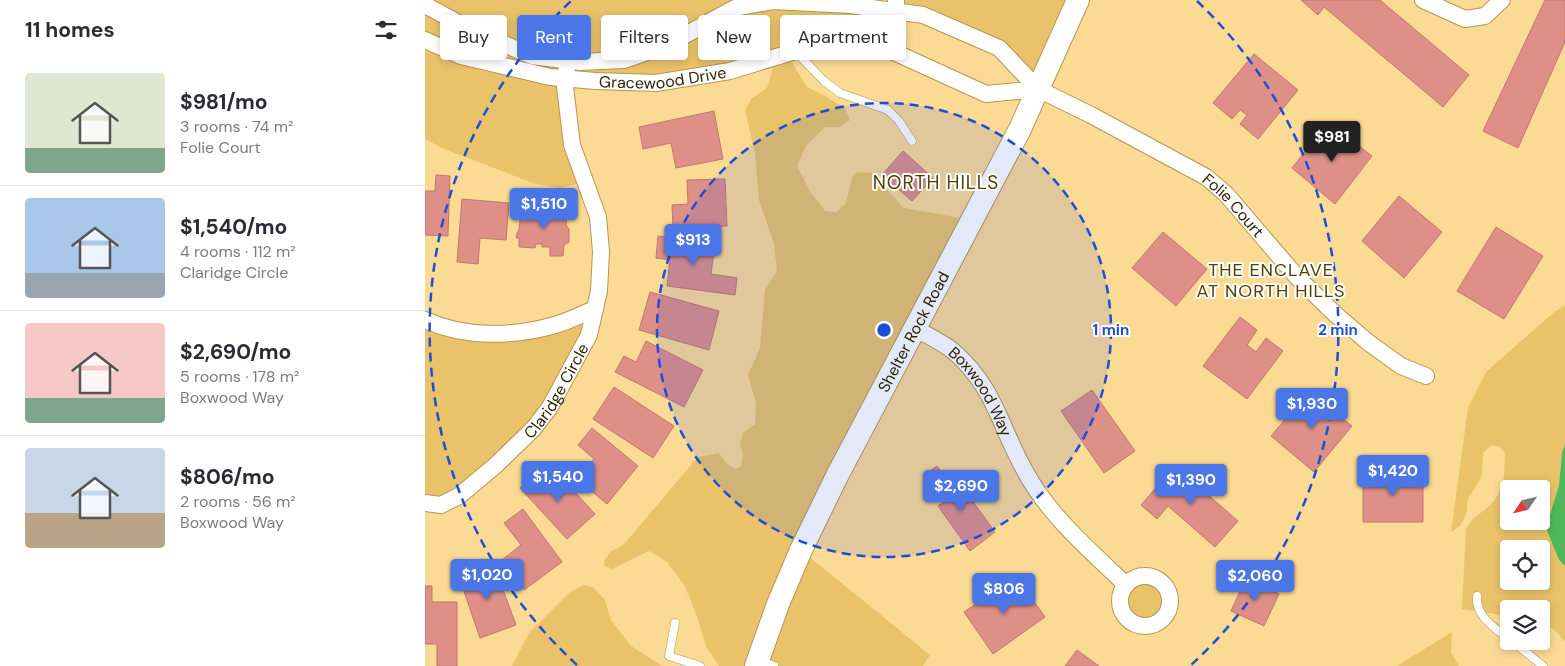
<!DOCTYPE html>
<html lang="en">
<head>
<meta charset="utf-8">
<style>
	:root { --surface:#fff; --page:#f2f2f3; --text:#2b2b33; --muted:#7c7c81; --line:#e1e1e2; --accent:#4a76e8 }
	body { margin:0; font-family:"DM Sans",sans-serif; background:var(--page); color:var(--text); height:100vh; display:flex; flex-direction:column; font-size:19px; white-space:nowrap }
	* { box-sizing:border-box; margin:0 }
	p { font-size:16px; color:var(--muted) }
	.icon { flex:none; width:28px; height:28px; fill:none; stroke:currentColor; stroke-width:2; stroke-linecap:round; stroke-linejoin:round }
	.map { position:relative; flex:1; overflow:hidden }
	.panel { display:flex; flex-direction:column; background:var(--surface); width:425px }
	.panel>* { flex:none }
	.guide { position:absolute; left:15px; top:15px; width:475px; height:45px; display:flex; gap:10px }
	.needle { width:32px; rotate:235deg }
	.fabs { position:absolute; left:1075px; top:480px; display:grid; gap:10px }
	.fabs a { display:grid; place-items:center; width:50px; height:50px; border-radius:5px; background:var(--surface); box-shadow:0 2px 8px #0003; font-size:25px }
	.price { position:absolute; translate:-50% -42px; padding:0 11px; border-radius:5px; background:var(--accent); color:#fff; font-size:16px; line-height:32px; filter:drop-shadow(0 1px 2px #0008) }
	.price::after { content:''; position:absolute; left:50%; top:30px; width:15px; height:11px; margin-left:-8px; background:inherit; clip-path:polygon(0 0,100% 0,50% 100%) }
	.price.selected { background:#222; color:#fff }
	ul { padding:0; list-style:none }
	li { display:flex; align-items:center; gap:15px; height:125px; padding:0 25px }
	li+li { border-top:1px solid var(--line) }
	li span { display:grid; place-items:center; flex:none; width:140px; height:100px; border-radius:5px; color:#555 }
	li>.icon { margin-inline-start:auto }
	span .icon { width:60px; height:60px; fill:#fffc; stroke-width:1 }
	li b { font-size:21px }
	h2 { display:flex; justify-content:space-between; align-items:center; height:60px; padding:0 25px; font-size:21px }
	.chip { padding:0 18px; border-radius:5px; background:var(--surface); box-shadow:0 2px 8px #0003; font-size:18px; line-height:45px }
	.chip.selected { background:var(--accent); color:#fff }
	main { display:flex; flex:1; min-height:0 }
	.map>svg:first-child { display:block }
	.green { fill:#eac269; fill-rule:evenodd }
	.water { fill:#4fb95a }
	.building { fill:#dd8f88; stroke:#c27770 }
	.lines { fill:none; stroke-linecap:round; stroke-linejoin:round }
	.service-casing { stroke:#b59652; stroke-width:9 }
	.minor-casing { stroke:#b59652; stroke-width:18 }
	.secondary-casing { stroke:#b59652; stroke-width:24 }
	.service { stroke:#fff; stroke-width:8 }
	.minor { stroke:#fff; stroke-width:16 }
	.secondary { stroke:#fff; stroke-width:22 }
	.ring { fill:none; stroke:#1d4ed8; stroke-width:2.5; stroke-dasharray:9 6 }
	.labels { text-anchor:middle; stroke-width:4; stroke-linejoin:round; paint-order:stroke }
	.street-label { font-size:16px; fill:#2f2305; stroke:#fff }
	.neighbourhood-label { font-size:18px; letter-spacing:1px; fill:#543f03; stroke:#fff }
	.quarter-label { font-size:19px; letter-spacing:1px; fill:#543f03; stroke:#fff }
	.centre { fill:#1d4ed8; stroke:#fff; stroke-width:2.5 }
	.ring-label { font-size:15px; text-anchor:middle; font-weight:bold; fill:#1d4ed8; stroke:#fff; stroke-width:4; stroke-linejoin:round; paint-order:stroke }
</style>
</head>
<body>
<main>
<section class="panel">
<h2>11 homes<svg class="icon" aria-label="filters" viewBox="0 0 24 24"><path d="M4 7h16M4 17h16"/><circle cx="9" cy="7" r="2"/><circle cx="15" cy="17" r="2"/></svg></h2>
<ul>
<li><span style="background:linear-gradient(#dfe7d0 75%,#7fa58c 0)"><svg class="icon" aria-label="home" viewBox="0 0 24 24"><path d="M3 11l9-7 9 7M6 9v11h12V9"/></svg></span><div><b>$981/mo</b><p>3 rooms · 74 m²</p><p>Folie Court</p></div></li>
<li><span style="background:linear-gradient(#a9c7e8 75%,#9aa5b1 0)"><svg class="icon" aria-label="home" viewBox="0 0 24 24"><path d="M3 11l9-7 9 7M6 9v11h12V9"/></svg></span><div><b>$1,540/mo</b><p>4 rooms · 112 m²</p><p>Claridge Circle</p></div></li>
<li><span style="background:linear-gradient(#f6c9c9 75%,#7fa58c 0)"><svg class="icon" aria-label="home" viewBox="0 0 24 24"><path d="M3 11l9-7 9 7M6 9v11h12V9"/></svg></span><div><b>$2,690/mo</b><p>5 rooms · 178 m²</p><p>Boxwood Way</p></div></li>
<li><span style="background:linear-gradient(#c9d6e8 65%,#b9a48a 0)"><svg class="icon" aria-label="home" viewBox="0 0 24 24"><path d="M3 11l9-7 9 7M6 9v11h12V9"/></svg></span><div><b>$806/mo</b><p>2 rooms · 56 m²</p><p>Boxwood Way</p></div></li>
</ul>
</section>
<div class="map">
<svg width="1140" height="666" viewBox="0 0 1140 666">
	<rect width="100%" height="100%" fill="#fbda94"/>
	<path class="green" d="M0,0H347L470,11L472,0H653L613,89L574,48L470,11L469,52L442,46L365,53L368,64L382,87L402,97L420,108L425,120L415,127H400L381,146L372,166L385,191L400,211L412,212L421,203L427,178L432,172L446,173L479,208L546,220L376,550L505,655L498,666H294L281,646L273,619L260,586L242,562L224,551L187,569L180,566L179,561L185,552L199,544L273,457L294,453L302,464L310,469L316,466L318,453L315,443L318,433L330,424L331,403L323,375L335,348L340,290L352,271L349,244L334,200L330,153L320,110L327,98L342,88L351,57L231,83L140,78L160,182L135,188L110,184L17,148L0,139Z
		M1140,305V444L1137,453L1134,485L1121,528L1134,560L1140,566V642L1129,629L1116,624V609H1084V616L1037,609L1041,529C1050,514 1055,515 1066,504C1081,489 1079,473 1080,454L1074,446H1065L1058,453L1057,475L1042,502V512L1035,526L1026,532L1043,408L1061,372L1128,313ZM1084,489H1116V521H1084ZM1084,549H1116V581H1084Z
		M170,309L125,407L34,496L0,503V320L61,333Z
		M695 601a25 25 0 1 1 50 0a25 25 0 1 1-50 0Z
		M159,585L168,587L180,600L186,620L206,646L237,666H87L104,633L145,592Z
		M1027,632L1026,653L1034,666H972Z"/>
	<path class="water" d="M1140,444V566L1134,560L1121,528L1134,485L1137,453Z"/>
	<path class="building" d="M876,0H955L1044,75L1018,107L899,7L893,15Z
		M1120,0H1140V42L1093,148L1058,131Z
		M829,54L873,90L833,139L815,124L822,115L815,110L807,119L788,103Z
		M289,111L298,159L251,168L246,143L218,149L214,127Z
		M903,122L947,156L910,204L867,168Z
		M478,151L508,178L487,201L457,175Z
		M11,175L25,176L23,236L0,235V191H10Z
		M300,179L302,226L248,228L247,205L263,204L262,180Z
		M974,196L1017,232L979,278L937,241Z
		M37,199L84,203L81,240L55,238L53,264L32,262Z
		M130,207H137L142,213L141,225L144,229V242L139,245L138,256H125V247H117V244H111L110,248L94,247V238H91L92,233L94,230L96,211L124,213Z
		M1071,227L1118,256L1079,319L1032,291Z
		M738,232L782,269L751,306L707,268Z
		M233,236L290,243L286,274L312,278L310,295L242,286L245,260L231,258Z
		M225,292L294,311L284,350L214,330Z
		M815,317L832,330L822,345L831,352L841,338L858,351L822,399L778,366Z
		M221,341L278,370L259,407L190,372L199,356L211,362Z
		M189,387L249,426L228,458L168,419Z
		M887,388L905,403L902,406L927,426L889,472L846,436Z
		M667,390L710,451L679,473L636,411Z
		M167,428L213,466L182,504L153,480L169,459L153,445Z
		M512,466L532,494L539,489L570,532L545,551L513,506L521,501L501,474Z
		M750,466L813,521L790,547L743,506L732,519L716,505Z
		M129,469L170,514L142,539L95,488L111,474L117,480Z
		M938,472H998V522H938Z
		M98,509L137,562L99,590L77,560L96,545L79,523Z
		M69,565L91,625L55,638L34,577Z
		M591,576L620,617L568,654L539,612Z
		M821,578L854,594L839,626L806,611Z
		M0,586H7V602H32V666H12V644H0Z
		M652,650L674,666H640Z"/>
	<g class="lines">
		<g class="service-casing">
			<path id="service" d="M371,52L399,81L415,93L463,110L474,121L487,141
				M1052,596C1050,616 1070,628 1084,639
				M250,623L244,656L275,666
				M1087,641L1118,666
				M335,660L349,666"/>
		</g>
		<g class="minor-casing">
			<g id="minor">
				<path d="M998,0L1040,19L1060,16L1077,0"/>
				<path id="s1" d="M0,5L46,30L107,56L155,62L199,60L240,46L310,8L348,1L425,5L498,15L574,48L613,89L666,115L781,177L801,194L872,277L910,314L944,343L976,366L1001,376"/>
				<path id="s2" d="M0,40L36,56L125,77L170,81L231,83L305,71L387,46L414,44L442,46L469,52L561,94L613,89"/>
				<path d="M469,52L471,2"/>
				<path d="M0,320C39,338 89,337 130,325C144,321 157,314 170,309"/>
				<path id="s3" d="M489,328C502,335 517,342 528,351C570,387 575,427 600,471C624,516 665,550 701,585"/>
				<path id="s4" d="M0,503L16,505L34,496L71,465L109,428L125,407L164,335L174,291L176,252L173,217L147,145L139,78L142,68"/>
				<circle cx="720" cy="601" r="25"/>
			</g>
		</g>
		<g class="secondary-casing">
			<g id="secondary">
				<path id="s5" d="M331,666L353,604L376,550L412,476L595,129L653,0"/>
			</g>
		</g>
		<use href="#service" class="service"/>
		<use href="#minor" class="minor"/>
		<use href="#secondary" class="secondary"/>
	</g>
	<circle cx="459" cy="330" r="227" fill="#1d4ed8" fill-opacity=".12"/>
	<g class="ring">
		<circle cx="459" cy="330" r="227"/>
		<path d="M152 665A454 454 0 0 1 146 1M772 1A454 454 0 0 1 766 665"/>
	</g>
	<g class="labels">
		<g class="street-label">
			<text dy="6" stroke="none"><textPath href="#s2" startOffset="244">Gracewood Drive</textPath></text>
			<text dy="6" stroke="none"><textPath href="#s1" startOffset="892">Folie Court</textPath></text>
			<text dy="6" stroke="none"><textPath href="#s5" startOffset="370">Shelter Rock Road</textPath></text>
			<text dy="6" stroke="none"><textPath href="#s4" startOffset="181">Claridge Circle</textPath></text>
			<text dy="6" stroke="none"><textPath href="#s3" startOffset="95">Boxwood Way</textPath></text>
		</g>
		<g class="neighbourhood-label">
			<text x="846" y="276">THE ENCLAVE<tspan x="846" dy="21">AT NORTH HILLS</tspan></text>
		</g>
		<g class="quarter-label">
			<text x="511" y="189">NORTH HILLS</text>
		</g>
	</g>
	<circle cx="459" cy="330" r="8" class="centre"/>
	<g class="ring-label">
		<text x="686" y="335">1 min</text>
		<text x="913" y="335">2 min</text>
	</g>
</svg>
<div class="fabs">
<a><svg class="needle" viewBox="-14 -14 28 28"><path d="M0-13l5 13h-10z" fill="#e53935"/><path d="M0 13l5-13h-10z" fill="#7c7c81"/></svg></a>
<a><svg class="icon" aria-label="locate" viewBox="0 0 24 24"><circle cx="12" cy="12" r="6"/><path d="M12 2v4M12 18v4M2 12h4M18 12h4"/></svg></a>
<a><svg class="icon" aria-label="layers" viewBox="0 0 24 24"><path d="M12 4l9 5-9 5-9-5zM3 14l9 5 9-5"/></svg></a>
</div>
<b class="price selected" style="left:907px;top:163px">$981</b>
<b class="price" style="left:119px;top:230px">$1,510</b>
<b class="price" style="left:268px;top:266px">$913</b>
<b class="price" style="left:887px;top:430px">$1,930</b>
<b class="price" style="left:968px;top:497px">$1,420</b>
<b class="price" style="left:133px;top:503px">$1,540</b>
<b class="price" style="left:766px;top:506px">$1,390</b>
<b class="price" style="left:536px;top:512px">$2,690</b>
<b class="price" style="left:62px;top:601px">$1,020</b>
<b class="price" style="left:830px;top:602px">$2,060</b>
<b class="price" style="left:579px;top:615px">$806</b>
<div class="guide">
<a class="chip">Buy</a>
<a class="chip selected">Rent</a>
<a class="chip">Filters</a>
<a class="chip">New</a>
<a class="chip">Apartment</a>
</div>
</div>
</main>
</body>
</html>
